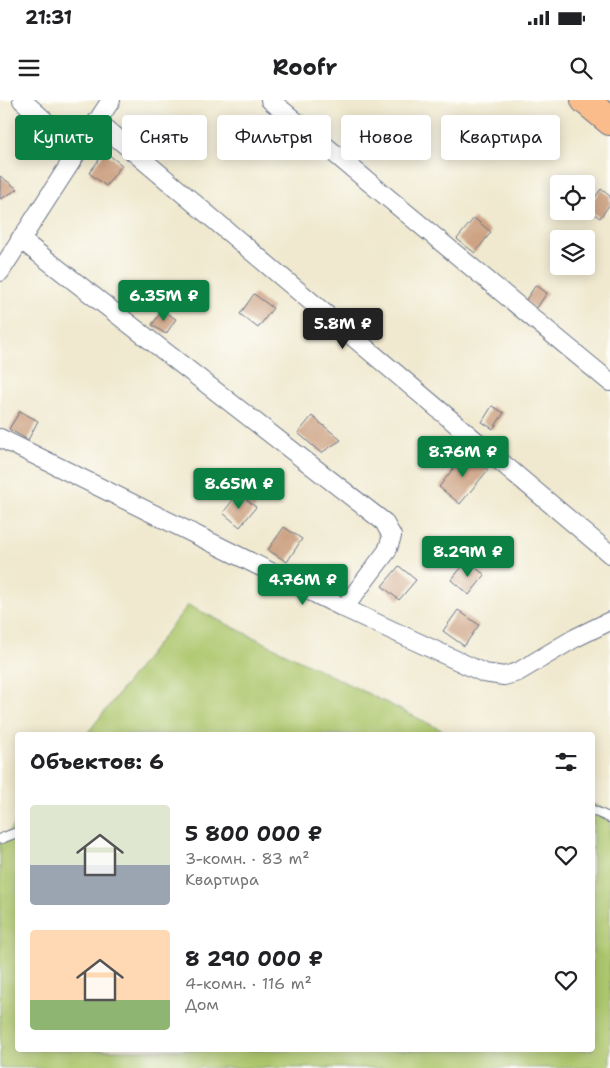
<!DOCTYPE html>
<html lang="ru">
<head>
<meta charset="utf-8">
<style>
	:root { --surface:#fff; --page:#f2f2f2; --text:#202124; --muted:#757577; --accent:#0b8043 }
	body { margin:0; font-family:"Shantell Sans",sans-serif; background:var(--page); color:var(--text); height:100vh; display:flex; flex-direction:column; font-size:19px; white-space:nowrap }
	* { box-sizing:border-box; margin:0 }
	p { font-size:16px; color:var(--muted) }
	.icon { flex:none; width:28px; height:28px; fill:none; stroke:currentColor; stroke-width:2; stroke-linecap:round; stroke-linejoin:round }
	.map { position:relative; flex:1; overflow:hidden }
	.side { position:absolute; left:15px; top:632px; width:580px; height:320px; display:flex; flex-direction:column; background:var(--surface); border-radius:5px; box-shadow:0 2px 12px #0003 }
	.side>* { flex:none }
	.banner { position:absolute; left:15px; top:15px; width:580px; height:45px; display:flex; gap:10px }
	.buttons { position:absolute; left:550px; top:75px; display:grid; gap:10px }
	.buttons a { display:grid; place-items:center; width:45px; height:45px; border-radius:5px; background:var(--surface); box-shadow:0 2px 12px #0003; font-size:25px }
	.price { position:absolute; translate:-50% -42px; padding:0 11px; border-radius:5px; background:var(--accent); color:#fff; font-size:16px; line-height:32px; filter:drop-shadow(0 1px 2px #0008) }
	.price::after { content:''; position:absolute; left:50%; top:30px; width:15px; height:11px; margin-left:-8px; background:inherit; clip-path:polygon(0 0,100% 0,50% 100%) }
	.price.active { background:#222; color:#fff }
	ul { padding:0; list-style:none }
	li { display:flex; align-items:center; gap:15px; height:125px; padding:0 15px }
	li span { display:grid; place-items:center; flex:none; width:140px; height:100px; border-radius:5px; color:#555 }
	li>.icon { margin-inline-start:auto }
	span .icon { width:60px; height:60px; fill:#fffc; stroke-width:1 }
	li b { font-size:21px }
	h2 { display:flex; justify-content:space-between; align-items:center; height:60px; padding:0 15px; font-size:21px }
	.chip { padding:0 18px; border-radius:5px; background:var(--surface); box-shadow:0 2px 12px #0003; font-size:18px; line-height:45px }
	.chip.active { background:var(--accent); color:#fff }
	.status { display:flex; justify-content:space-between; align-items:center; height:35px; padding:0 25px; background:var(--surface); direction:ltr }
	.status svg { height:14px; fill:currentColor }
	header { display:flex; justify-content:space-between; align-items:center; height:65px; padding:0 15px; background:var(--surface); font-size:22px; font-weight:700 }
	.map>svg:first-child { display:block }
	.green { fill:#adc76d; stroke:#647b66 }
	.building { fill:#cda384 }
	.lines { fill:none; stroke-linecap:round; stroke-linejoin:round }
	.service-casing { stroke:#667086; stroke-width:11 }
	.minor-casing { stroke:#667086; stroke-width:20 }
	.primary-casing { stroke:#667086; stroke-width:30 }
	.service { stroke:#fff; stroke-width:9 }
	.minor { stroke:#fff; stroke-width:18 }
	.primary { stroke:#f9bc8a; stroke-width:28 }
</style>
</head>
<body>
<div class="status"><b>21:31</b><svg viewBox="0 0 49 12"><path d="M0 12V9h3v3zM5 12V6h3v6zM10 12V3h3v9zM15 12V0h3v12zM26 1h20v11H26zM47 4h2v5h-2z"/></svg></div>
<header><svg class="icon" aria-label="menu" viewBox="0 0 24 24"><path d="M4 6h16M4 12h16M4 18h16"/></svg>Roofr<svg class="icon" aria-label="search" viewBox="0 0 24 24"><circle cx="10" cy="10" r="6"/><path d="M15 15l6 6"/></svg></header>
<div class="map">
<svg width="610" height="968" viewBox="0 0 610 968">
	<rect width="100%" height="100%" fill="#fdfcf7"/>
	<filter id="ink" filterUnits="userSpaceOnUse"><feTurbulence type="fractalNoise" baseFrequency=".02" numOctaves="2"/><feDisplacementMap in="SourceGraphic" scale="10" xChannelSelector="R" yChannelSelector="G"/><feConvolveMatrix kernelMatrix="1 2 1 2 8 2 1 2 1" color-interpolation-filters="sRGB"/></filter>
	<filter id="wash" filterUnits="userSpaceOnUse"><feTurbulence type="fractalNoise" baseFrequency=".0096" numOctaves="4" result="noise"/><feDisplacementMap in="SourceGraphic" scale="20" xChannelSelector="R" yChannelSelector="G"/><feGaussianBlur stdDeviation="1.12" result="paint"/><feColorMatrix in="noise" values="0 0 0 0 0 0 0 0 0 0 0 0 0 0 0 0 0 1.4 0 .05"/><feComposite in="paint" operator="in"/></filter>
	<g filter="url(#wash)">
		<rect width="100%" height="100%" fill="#f0e9cf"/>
		<path class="green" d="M188,505L452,635H86Z
			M593,704L610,712V968H0V743L17,721L18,950H592Z"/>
		<g id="blocks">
			<path class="building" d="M140,25L153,36L142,50L129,40Z
				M105,52L122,65L106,86L89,73Z
				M0,76L18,89L1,99L0,98Z
				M601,89L610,96V104L600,118L587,109Z
				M474,118L491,132L475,153L457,139Z
				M536,185L547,193L536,209L525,201Z
				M254,194L273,208L258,228L240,214Z
				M162,210L176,219L166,234L152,225Z
				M492,306L504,313L493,329L482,322Z
				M20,311L38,321L28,340L9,329Z
				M312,316L341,340L321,353L298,333Z
				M466,352L488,370L460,404L439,387Z
				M238,393L256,407L240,427L223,413Z
				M284,427L302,439L287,462L268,450Z
				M467,461L485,475L469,495L451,480Z
				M399,466L416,480L399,500L382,486Z
				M458,510L479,525L464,546L443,531Z"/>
		</g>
	</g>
	<g filter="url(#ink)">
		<use href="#blocks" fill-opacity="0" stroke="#667086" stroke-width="1"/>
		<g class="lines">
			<g class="service-casing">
				<path id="service" d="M592,710L610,718
					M0,739L18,732"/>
			</g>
			<g class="minor-casing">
				<path id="minor" d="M22,0L77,50
					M270,0L610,282
					M97,21L610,454
					M20,139L384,422L392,436L387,451L344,508
					M0,172L111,0
					M0,338L344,508L484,573L504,576L518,572L575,538L610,521"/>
			</g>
			<g class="primary-casing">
				<path id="primary" d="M585,0L610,21"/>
			</g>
			<use href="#service" class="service"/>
			<use href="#minor" class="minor"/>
			<use href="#primary" class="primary"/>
		</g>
	</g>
</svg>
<div class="buttons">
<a><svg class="icon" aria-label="locate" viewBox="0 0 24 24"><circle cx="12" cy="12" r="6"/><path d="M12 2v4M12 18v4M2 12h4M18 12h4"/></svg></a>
<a><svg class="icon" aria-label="layers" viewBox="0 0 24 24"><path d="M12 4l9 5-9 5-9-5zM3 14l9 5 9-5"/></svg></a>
</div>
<b class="price" style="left:164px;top:222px">6.35M ₽</b>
<b class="price active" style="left:343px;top:250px">5.8M ₽</b>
<b class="price" style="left:463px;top:378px">8.76M ₽</b>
<b class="price" style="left:239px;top:410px">8.65M ₽</b>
<b class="price" style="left:468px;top:478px">8.29M ₽</b>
<b class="price" style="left:303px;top:506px">4.76M ₽</b>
<div class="banner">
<a class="chip active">Купить</a>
<a class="chip">Снять</a>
<a class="chip">Фильтры</a>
<a class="chip">Новое</a>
<a class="chip">Квартира</a>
</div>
<section class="side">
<h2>Объектов: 6<svg class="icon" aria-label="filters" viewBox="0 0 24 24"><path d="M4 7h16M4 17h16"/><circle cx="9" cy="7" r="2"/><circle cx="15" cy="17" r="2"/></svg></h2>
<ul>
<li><span style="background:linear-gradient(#dfe7d0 60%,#9aa5b1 0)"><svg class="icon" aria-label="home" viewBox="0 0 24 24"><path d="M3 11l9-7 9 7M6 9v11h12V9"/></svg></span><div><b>5 800 000 ₽</b><p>3-комн. · 83 m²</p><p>Квартира</p></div><svg class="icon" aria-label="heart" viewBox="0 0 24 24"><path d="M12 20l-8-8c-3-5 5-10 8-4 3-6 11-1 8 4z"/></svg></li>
<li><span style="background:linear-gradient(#ffd9b3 70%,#8fb573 0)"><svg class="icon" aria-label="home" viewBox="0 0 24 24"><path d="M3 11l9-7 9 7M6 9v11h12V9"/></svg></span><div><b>8 290 000 ₽</b><p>4-комн. · 116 m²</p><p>Дом</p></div><svg class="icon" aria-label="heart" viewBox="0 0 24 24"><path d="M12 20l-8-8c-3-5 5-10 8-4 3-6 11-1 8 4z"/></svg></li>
</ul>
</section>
</div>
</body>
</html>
